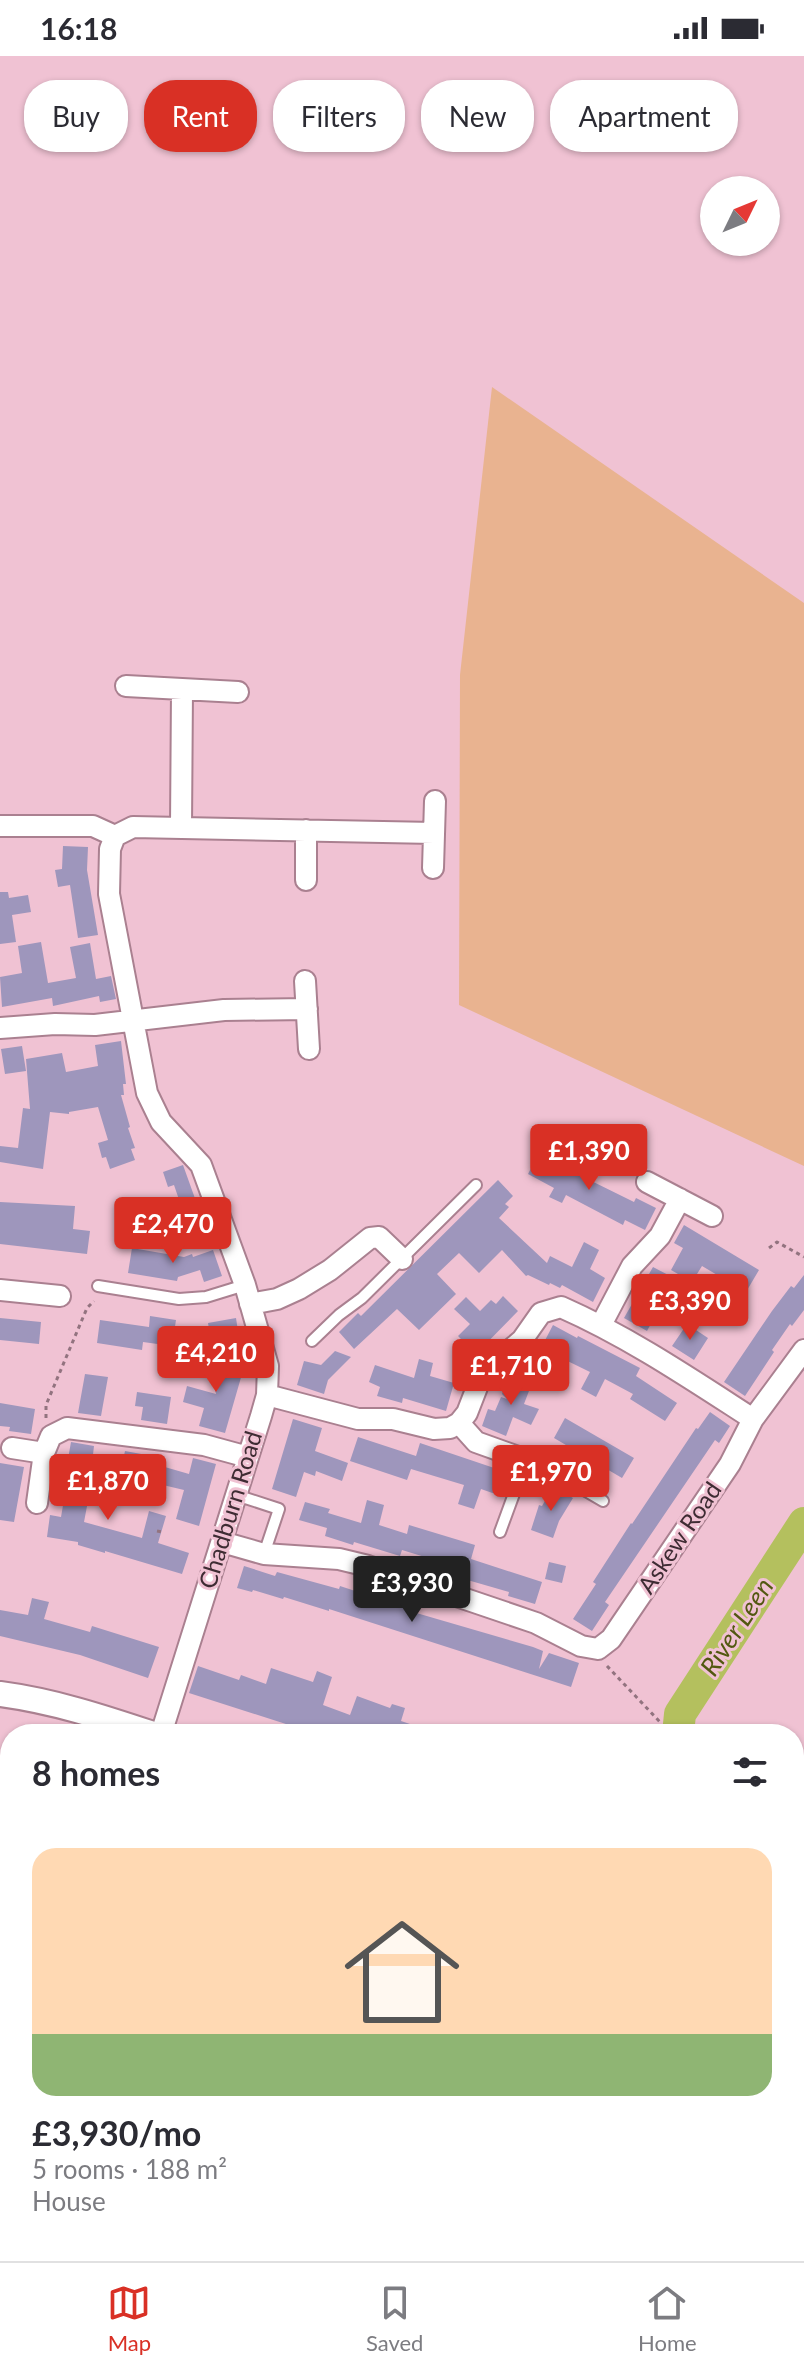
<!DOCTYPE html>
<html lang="en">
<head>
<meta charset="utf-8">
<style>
	:root { --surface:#fff; --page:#f2f2f3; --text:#2b2b33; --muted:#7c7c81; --line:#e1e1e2; --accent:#d93025 }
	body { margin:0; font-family:Lato,sans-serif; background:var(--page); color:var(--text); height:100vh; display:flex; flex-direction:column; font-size:30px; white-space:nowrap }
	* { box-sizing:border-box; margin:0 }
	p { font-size:26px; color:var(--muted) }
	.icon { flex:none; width:44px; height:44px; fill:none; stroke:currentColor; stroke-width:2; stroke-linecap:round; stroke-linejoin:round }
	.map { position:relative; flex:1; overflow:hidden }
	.drawer { position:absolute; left:0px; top:1668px; width:804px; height:538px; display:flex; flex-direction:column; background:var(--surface); border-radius:32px 32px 0 0; box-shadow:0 2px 6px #0004 }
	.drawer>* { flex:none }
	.guide { position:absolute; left:24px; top:24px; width:756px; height:72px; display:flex; gap:16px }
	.needle { width:52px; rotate:47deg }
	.controls { position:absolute; left:700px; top:120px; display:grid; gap:16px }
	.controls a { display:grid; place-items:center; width:80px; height:80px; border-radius:50%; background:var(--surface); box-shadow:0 2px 6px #0004; font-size:40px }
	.price { position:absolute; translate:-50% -68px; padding:0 18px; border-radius:8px; background:var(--accent); color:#fff; font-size:26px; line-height:52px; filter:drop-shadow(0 2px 4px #0008) }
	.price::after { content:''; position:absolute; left:50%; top:48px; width:24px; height:18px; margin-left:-12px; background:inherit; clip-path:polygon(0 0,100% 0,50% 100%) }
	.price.selected { background:#222; color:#fff }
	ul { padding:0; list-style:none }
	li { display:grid; align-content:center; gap:16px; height:424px; padding:0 32px }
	li span { display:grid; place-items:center; height:248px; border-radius:24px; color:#555 }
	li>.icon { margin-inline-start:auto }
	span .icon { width:144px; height:144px; fill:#fffc; stroke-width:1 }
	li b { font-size:34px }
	h2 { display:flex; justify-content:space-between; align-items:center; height:96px; padding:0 32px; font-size:34px }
	.chip { padding:0 28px; border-radius:32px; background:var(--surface); box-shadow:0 2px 6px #0004; font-size:28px; line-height:72px }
	.chip.selected { background:var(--accent); color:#fff }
	.status { display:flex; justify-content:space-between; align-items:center; height:56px; padding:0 40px; background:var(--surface); direction:ltr }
	.status svg { height:22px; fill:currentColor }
	.dock { display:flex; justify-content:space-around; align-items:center; height:112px; border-top:2px solid var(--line); background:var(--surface); font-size:22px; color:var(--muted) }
	.dock a { display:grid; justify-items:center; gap:4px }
	.dock .selected { color:var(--accent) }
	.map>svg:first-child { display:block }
	.green { fill:#e9b390 }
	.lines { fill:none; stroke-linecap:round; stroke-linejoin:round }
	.river { stroke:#b4c05e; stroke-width:32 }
	.building { fill:#9e96bc }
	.service-casing { stroke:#aa8090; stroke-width:14 }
	.minor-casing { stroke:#aa8090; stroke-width:24 }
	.tertiary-casing { stroke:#aa8090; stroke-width:28 }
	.path { stroke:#92737f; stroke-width:3; stroke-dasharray:4 4; stroke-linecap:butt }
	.service { stroke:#fff; stroke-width:10 }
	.minor { stroke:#fff; stroke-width:20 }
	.tertiary { stroke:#fff; stroke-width:24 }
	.labels { text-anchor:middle; stroke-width:6; stroke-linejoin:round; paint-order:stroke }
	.street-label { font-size:24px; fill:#3e2c33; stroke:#f0c2d3 }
	.water-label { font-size:26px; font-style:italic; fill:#525810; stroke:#f0c2d3 }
</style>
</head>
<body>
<div class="status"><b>16:18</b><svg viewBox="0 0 49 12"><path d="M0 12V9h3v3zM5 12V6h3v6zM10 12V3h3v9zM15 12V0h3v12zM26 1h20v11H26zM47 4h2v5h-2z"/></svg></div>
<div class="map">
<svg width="804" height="2205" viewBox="0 0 804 2205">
	<rect width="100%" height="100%" fill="#f0c2d3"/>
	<path class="green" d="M492,331L804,547V1110L459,949L460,619Z
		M804,2003V2205H747L748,2196H794V2028Z"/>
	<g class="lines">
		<path class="river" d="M678,1678L680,1658L804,1467
			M528,2205L538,2196"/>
	</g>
	<path class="building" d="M63,790L88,791L87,814L98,879L78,882L70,829L58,831L55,814L62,813Z
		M0,836H8L9,842L28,839L31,856L12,859L16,886L0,888Z
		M41,886L48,927L76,922L70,891L90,887L96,923L111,920L116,943L100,946L99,940L53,950L52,942L2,951L0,921L22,917L18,890Z
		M121,985L126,1028H123L124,1039H121L130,1071L128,1072L135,1092L131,1093L135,1104L110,1113L106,1101L102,1102L98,1087L108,1084L98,1051L69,1056V1058L50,1056L43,1113L0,1106V1090L18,1092L23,1052L30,1053L26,1003L62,997L66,1016L98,1010L95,989Z
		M22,990L26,1015L5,1018L1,993Z
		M541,1093L564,1105L561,1110L634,1146L636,1142L656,1152L645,1174L625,1164L623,1169L566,1139L562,1147L549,1141L554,1132L528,1118Z
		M183,1109L202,1162L187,1167L174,1129L168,1131L163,1116Z
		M498,1124L513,1140L505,1148L509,1151L499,1162L547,1207L550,1200L572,1211L584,1186L599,1194L590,1213L605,1222L593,1246L562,1229L560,1232L550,1227L549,1229L528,1219L526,1220L502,1194L479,1217L459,1197L437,1218L456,1238L419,1274L397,1253L354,1293L339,1276L358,1257L361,1260Z
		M0,1146L75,1150L73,1173L90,1175L87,1198L0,1188Z
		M684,1169L759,1214L746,1236L702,1210L692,1226L671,1214L683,1192L674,1187Z
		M132,1192L184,1201L192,1198L193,1201L213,1194L222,1220L204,1226L200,1214L178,1221L177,1225L128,1217Z
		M653,1211L674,1222L663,1242L682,1253L673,1268L656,1258L647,1275L624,1262Z
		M804,1219V1254L792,1270L790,1268L772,1294L774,1296L745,1340L724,1326L772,1255L791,1230L794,1232Z
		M503,1240L518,1255L469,1305L456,1293V1287L461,1283L458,1280L470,1268L454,1253L466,1241L480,1255L491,1244L496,1248Z
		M150,1260L176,1264L172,1290L143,1286L142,1294L97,1287L100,1264L149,1271Z
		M0,1262L41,1266L39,1288L0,1284Z
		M236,1262L240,1288L212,1292L208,1267Z
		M687,1268L708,1282L694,1304L672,1290Z
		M553,1269L577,1282L578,1280L640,1312L636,1320L677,1347L665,1365L630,1343L633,1338L605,1323L596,1341L581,1333L590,1316L541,1292Z
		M222,1291L227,1314L242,1318L225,1377L199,1370L204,1352L183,1346L187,1330L216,1338L206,1294Z
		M335,1295L351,1301L328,1324L324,1338L297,1329L304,1305L321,1309Z
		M419,1303L433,1307L430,1320L454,1327L446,1355L403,1342L402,1347L377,1340L380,1331L369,1326L375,1309L414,1322Z
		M85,1318L108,1321L101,1360L78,1357Z
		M510,1318L532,1327L524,1348L539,1353L531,1369L513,1361L506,1380L482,1370L488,1353L495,1355L501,1341L507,1343L502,1338Z
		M137,1336L171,1341L167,1368L141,1364L143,1351L135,1350Z
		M0,1347L35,1353L31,1378L9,1375L10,1371L0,1370Z
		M710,1356L730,1370L719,1387L715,1384L605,1546L609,1549L592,1575L573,1563L596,1528L593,1526L631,1467L632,1468L696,1372L698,1373Z
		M565,1362L634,1402L622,1422L554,1382Z
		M293,1363L322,1372L315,1395L348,1407L342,1425L316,1415L315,1420L304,1416L296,1441L272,1433Z
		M358,1381L416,1400L420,1387L509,1417L501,1440L481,1433L474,1453L458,1448L464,1429L411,1413L407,1424L350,1405Z
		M71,1386L94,1390L92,1407L95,1408L84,1466L142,1482L149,1455L166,1460L158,1487L189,1497L182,1518L105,1495V1497L78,1489V1486L47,1481L50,1459L61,1461L71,1403H68Z
		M125,1395L152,1400L151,1407L189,1418L193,1402L216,1408L199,1470L176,1463L184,1434L163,1429L164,1426L120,1418Z
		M0,1407L24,1411L14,1466L0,1464Z
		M553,1431L573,1442L559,1465L553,1482L531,1474L539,1449L542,1450Z
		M367,1444L384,1449L379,1469L407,1478L409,1469L475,1489L471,1503L542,1526L535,1548L508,1540L509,1536L464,1523L467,1514L402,1494L400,1500L354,1486L353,1489L325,1480L327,1472L299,1464L305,1446L330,1453L328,1457L361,1467Z
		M549,1506L566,1510L562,1527L545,1523Z
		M244,1510L275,1520L277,1516L339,1533L340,1530L413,1554V1556L533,1591L543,1595L539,1613L549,1597L579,1607L571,1631L329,1553V1555L284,1541L283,1543L253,1534L252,1536L237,1532Z
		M32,1542L49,1546L44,1563L90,1576L92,1570L159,1591L148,1622L80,1599L0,1580V1554L28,1559Z
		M198,1610L239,1624L241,1619L266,1628L271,1612L313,1626L317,1615L332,1621L323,1649L350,1659L357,1640L390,1652L392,1648L405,1652L401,1665L431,1675V1678H317L189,1637Z"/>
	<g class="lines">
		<g class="service-casing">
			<path id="service" d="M98,1230L179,1243L206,1241L245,1229
				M312,1285L339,1259L362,1242L476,1129
				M560,1420L603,1445
				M236,1439L279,1453L264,1498
				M500,1476L515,1435L532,1406
				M222,2196L223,2205"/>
		</g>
		<g class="minor-casing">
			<path id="minor" d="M126,630L238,636
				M0,770H93L115,780L133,771L434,777
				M181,771L182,634
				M115,780L110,793L109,838L147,1037L161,1066L201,1109L245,1229L268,1310L267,1339L261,1360L161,1678
				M433,812L435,745
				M306,824V774
				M305,925L309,993
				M0,972L55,968L95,969L224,954L307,953
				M647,1126L712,1160
				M0,1234L60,1240
				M250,1248L277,1243L299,1233L330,1214L370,1182L379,1181L402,1203
				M601,1269L632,1210L660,1180L680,1143
				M267,1339L358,1363H393L434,1373L450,1372L459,1367L467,1357L481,1321L491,1310L522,1284L541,1257L561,1251C629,1281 691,1323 753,1363
				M459,1367L476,1386L532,1406L560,1420
				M12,1392L44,1397
				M37,1447L44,1397L51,1380L67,1372L204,1389L248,1401
				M222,1486L264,1498L339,1503L368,1510L536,1567L581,1590L598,1593L611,1583L730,1408L753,1363L804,1294
				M0,2083L10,2085
				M12,2196L14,2205"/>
		</g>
		<g class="tertiary-casing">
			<path id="tertiary" d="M0,1638C53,1645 102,1661 153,1678
				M794,1865L804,1869"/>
		</g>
		<path class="path" d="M769,1192L777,1186L804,1201
			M46,1362V1349L87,1252L94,1245
			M157,1475L162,1476
			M607,1610L660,1666L662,1678
			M350,2205L363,2196"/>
		<use href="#service" class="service"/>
		<use href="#minor" class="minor"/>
		<use href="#tertiary" class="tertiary"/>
	</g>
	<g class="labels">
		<g class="street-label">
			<text transform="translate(231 1454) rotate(-73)" y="8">Chadburn Road</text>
			<text transform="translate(680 1482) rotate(-56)" y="8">Askew Road</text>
		</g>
		<g class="water-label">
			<text transform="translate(737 1571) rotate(-57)" y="9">River Leen</text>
		</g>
	</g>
</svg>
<div class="controls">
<a><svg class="needle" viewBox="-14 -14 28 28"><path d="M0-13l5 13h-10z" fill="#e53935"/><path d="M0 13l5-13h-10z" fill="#7c7c81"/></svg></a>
</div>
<b class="price" style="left:589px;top:1136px">£1,390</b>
<b class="price" style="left:173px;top:1209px">£2,470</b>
<b class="price" style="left:690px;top:1286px">£3,390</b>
<b class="price" style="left:216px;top:1338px">£4,210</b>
<b class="price" style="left:511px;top:1351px">£1,710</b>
<b class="price" style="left:551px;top:1457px">£1,970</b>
<b class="price" style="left:108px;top:1466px">£1,870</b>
<b class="price selected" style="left:412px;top:1568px">£3,930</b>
<div class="guide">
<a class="chip">Buy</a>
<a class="chip selected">Rent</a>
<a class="chip">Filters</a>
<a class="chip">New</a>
<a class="chip">Apartment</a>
</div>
<section class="drawer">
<h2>8 homes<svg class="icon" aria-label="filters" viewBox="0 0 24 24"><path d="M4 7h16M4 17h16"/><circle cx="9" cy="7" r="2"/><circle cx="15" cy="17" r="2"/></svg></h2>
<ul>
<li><span style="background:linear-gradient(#ffd9b3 75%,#8fb573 0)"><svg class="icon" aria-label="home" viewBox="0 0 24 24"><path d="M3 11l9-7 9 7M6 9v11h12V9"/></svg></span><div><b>£3,930/mo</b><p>5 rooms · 188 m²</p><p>House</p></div></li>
</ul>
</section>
</div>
<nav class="dock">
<a class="selected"><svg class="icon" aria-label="map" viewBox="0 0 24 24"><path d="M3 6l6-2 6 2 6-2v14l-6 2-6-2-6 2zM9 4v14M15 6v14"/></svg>Map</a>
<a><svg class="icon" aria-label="saved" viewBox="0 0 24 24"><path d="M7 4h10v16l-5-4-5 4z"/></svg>Saved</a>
<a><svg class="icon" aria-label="home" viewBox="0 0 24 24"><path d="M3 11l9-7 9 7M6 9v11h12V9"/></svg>Home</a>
</nav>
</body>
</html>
